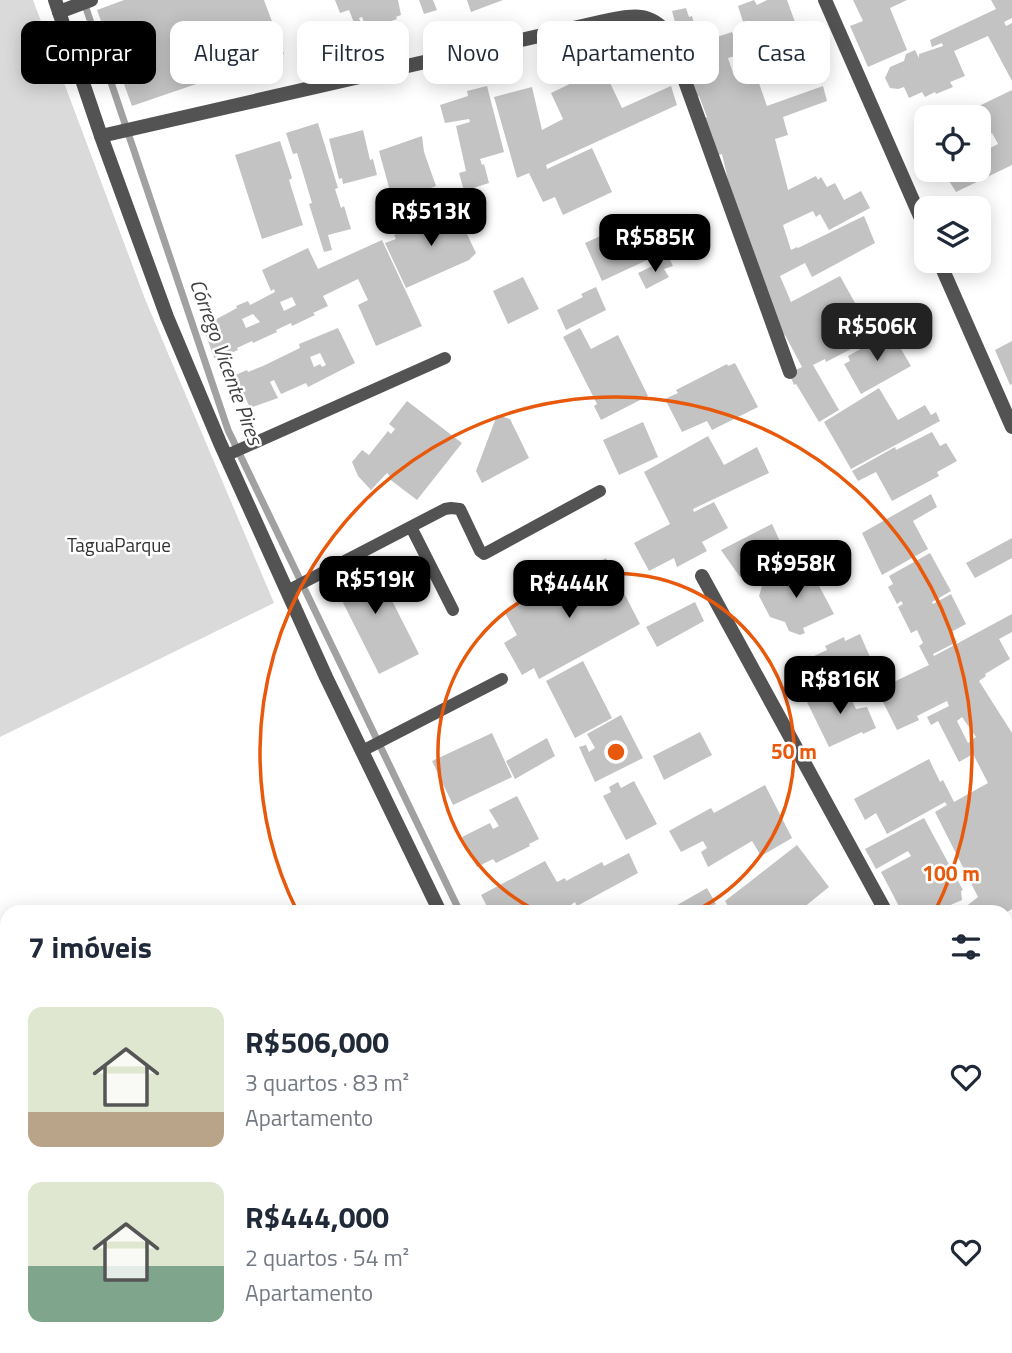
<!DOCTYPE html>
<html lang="pt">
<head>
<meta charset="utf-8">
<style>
	:root { --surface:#fff; --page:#f6f6f7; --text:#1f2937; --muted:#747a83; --accent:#000 }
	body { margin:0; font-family:"Titillium Web",sans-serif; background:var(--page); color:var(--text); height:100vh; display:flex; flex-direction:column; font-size:26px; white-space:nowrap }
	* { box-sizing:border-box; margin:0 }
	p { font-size:23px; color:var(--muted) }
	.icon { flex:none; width:38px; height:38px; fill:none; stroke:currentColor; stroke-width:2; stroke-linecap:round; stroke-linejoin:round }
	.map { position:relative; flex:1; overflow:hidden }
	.details { position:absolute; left:0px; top:905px; width:1013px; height:450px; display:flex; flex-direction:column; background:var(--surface); border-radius:21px 21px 0 0; box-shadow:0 4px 18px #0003 }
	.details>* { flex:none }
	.hud { position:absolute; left:21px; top:21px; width:971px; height:63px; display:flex; gap:14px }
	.buttons { position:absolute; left:914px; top:105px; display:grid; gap:14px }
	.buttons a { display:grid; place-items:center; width:77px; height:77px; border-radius:14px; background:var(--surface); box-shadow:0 4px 18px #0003; font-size:35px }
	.price { position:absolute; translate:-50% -60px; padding:0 16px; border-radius:14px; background:var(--accent); color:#fff; font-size:23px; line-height:46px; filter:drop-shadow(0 2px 4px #0008) }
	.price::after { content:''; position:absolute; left:50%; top:42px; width:21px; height:16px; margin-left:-10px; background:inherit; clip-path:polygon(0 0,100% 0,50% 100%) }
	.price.current { background:#222; color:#fff }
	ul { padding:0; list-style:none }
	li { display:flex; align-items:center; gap:21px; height:175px; padding:0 28px }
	li span { display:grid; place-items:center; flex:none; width:196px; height:140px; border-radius:14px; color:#555 }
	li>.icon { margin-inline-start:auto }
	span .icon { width:84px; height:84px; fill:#fffc; stroke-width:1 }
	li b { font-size:30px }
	h2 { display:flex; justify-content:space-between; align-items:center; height:84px; padding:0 28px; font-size:30px }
	.chip { padding:0 24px; border-radius:14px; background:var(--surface); box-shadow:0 4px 18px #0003; font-size:24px; line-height:63px }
	.chip.current { background:var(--accent); color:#fff }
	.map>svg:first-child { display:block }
	.green { fill:#dadada }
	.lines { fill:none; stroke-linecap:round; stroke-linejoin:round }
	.stream { stroke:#a1a1a1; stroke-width:7 }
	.building { fill:#c3c3c3; fill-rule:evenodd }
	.service { stroke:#535353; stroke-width:12 }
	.minor { stroke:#535353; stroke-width:14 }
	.tertiary { stroke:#535353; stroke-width:14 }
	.ring { fill:none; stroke:#e8590c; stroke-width:3.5 }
	.labels { text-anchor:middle; stroke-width:5; stroke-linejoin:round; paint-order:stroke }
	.park-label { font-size:19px; fill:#313131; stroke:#fff }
	.water-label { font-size:21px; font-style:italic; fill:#424242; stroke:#fff }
	.centre { fill:#e8590c; stroke:#fff; stroke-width:3.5 }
	.ring-label { font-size:21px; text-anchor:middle; font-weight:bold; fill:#e8590c; stroke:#fff; stroke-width:5; stroke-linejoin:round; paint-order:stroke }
</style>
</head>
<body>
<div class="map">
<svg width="1012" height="1353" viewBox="0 0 1012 1353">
	<rect width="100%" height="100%" fill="#fff"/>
	<path class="green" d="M0,0H33L145,299L274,603L0,737Z"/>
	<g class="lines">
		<path class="stream" d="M84,2L228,430L460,912
			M694,1348L698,1353"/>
	</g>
	<path class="building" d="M124,0H264L284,54L132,106L97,10Z
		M335,0H398L401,15L396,17L397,19L377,26L383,38L372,42L362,17L359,18L364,31L358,33L349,10L340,13Z
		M419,0H433L437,10L424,14Z
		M467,0H503L471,12Z
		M754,0L757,5L767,0H787L799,33L752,50L738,6Z
		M853,0H907L890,8L907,50L868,67L850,26L863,21Z
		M991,0H1012V18L1004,22L1006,26L1012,23V81L988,36L954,51L965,76L950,82L953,87L936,94L935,92L925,97L922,92L909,98L904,87L898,89L890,88L885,78L890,67L904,61L906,54L915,50L919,58V54L943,46L942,43L932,47L930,40L996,9Z
		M686,8L689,17L692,16L699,43L732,32L741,54L728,58L734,76L754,69L767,106L823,86L827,101L783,117L788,135L775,139L788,190L816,176L818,180L821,177L827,187L835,183L844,200L861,191L870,208L829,230L820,214L816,217L813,211L783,225L791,250L797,247L798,248L864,216L875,243L812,277L805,263L780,276L791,302L840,276L874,337L826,362L825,359L813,365L839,410L819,422L796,384L794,385L789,373L802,367L785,335L775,339L733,202L722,154L715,156L704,118L707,117L699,96L697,97L688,70L672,11Z
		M603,68L622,108L671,86L677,105L546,165L547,169L592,148L612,192L563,215L555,197L543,202L529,173L517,178L494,97L532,87L542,130L563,119L551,93Z
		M487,86L504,152L480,159L482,165L484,164L489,183L464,191L459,173L466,171L456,126L470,122L469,119L445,123L440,105L468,96L467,91Z
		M1012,90V165L956,192L946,176L957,170H978V159L984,156L982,152L998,144L992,133L978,140V117H956Z
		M318,123L338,188L335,189L341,208L344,206L351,229L328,235L332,250L324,252L309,204L312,203L297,153L293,154L286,133Z
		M363,130L370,160L373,159L377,175L343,184L342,178L339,179L329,139Z
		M422,136L424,152L436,186L393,202L379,151Z
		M280,141L292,178L289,180L303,225L262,239L235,155Z
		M441,193L446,209L401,224L395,208Z
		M454,207L476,253L469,260L406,288L385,243L396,239L394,235Z
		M636,220L644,236L650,233L660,254L602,281L585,243Z
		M382,240L422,326L376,346L358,305L368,300L358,279L323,296L328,306L313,313L315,315L292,326L291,323L276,330L277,332L253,343L252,341L237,348L238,350L215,360L201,322L209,318L211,322L237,308L236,306L248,301L250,305L275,292L274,289L271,291L262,270L308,248L318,269ZM292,297L296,305L284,311L280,302ZM253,314L260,322L246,328L242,319Z
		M669,258L673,266L664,269L669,277L646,289L638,273Z
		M523,277L539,309L508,324L493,291Z
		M596,287L606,310L566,330L557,310L583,297L581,294Z
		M338,328L355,363L308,387L306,383L281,394L274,380L270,382L278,398L250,408L242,390L230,395L224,380L247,370L248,372L263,366L300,348L299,344ZM320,353L326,365L322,367L320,364L314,367L310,357Z
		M580,328L591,349L618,335L648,396L601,420L594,406L597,404L563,337Z
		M891,332L911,366L861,394L844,364L850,361L848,356Z
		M1012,341V384L1010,385L995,350Z
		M735,363L758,407L712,430L707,421L682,432L665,399L678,393L676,390L727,364L728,366Z
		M879,388L898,420L925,405L931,415L936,412L940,421L851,469L824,422Z
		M407,401L462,443L417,500L388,478L390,476L387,473L371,490L358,476L352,462L362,450L369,455L388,431L391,434L395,429L389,424Z
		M497,415L510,419L529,458L482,483L476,471Z
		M643,422L658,457L619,475L603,440Z
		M932,432L940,446L946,443L957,461L937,472L939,476L892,501L876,472L858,481L852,471L895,447L896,450Z
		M708,436L724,465L757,447L769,473L693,509L694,512L714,502L728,528L702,542L707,551L677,567L674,558L649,571L634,543L670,524L644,472Z
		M931,494L937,507L913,521L928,549L882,575L862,533Z
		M772,524L784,550L740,577L721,550Z
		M1012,538V558L975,578L966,563Z
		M930,553L951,591L932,602L933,604L951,594L966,624L951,632L957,642L933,654L934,656L1012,614V632L999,639L1010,659L985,674L986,676L979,681L1012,733V909L1007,912H959L978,897L935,812L947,805L945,802L887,834L876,813L865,820L854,799L929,759L940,782L943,780L954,802L988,783L973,754L959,762L938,721L931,725L927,717L949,706L947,701L917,716L919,720L897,730L877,690L929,665L919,646L923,643L917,630L911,633L898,607L903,604L901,601L897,604L888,587L893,584L889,576ZM962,717L976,737L968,743L957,721Z
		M606,558L640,624L539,679L534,668L522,675L504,643L517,635L504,611Z
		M371,559L419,654L379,674L331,579Z
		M808,565L834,614L803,628L805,633L800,635L789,631L785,622L770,617L759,596L762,586Z
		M695,602L704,621L657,647L646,627Z
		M860,634L873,664L826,682L814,656L827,650L825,646L844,637L845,641Z
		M583,661L612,718L575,738L546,681Z
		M844,684L856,709L867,707L876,728L863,734L862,732L829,747L807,702Z
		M621,715L643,758L595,782L579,747L586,745L589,752L595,748L587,734Z
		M700,732L712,755L664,780L653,756Z
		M492,733L512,777L453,805L432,761Z
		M547,738L555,756L515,779L506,761Z
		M634,781L657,824L626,840L603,796L611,792L609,787L618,782L621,788Z
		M765,785L792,838L761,856L752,841L708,867L701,852L707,848L703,841L681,852L669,831L711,808L714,813Z
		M517,796L539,839L529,844L530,846L496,863L493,859L477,867L462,837L490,823L493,829L499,826L489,810Z
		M924,818L963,890L961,891L962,900L946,907L949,912H902L881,872L911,856L908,851L876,869L865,849Z
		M797,845L829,887L798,912H721L728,906L725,901Z
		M629,853L638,873L577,906L575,902L561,912H490L481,895L545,861L557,882L565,878L566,881L602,862L604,866Z
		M707,888L716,904L701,912H665Z
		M1006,1340L1012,1346V1353H990L997,1348H1006Z
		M829,1348H855L847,1353H833Z"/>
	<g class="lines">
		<path class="service" d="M225,456L445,358
			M411,527L453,610
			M287,591L445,509L451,508L460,509L480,551L484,554L600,491
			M362,751L502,679
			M0,1148L7,1145
			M396,1348L399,1353
			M576,1353L578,1348"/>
		<path class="minor" d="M825,0L926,230
			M59,12L91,0
			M101,136L604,21C630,16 649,10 668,34L790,372
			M939,261L1012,427
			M702,576L886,912"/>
		<path class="tertiary" d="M55,0L101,136L167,317L220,443L326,677L440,912
			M1006,967L1012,962
			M685,1348L689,1353"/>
	</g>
	<g class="ring">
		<path d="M537 911A178 178 0 1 1 695 911"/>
		<path d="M297 911A356 356 0 1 1 935 911"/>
	</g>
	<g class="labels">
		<g class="park-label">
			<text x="119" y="552">TaguaParque</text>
		</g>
		<g class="water-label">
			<text transform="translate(226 362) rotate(70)" y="7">Córrego Vicente Pires</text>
		</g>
	</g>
	<circle cx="616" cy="752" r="10" class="centre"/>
	<g class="ring-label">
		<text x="794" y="759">50 m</text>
		<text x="951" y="881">100 m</text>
	</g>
</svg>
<div class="buttons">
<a><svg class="icon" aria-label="locate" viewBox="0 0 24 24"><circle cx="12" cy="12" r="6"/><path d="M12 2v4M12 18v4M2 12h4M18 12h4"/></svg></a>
<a><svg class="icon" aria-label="layers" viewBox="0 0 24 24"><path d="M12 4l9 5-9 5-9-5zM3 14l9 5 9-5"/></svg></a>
</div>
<b class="price" style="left:431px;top:248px">R$513K</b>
<b class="price" style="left:655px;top:274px">R$585K</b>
<b class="price current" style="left:877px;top:363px">R$506K</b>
<b class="price" style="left:796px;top:600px">R$958K</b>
<b class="price" style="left:375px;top:616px">R$519K</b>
<b class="price" style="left:569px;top:620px">R$444K</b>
<b class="price" style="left:840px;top:716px">R$816K</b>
<div class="hud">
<a class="chip current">Comprar</a>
<a class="chip">Alugar</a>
<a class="chip">Filtros</a>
<a class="chip">Novo</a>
<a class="chip">Apartamento</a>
<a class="chip">Casa</a>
</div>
<section class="details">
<h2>7 imóveis<svg class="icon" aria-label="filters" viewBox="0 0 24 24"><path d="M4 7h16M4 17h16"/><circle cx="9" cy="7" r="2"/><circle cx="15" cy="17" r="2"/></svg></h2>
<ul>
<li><span style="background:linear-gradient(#dfe7d0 75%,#b9a48a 0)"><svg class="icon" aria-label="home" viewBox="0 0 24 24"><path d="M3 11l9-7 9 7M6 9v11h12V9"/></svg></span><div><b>R$506,000</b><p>3 quartos · 83 m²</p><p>Apartamento</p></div><svg class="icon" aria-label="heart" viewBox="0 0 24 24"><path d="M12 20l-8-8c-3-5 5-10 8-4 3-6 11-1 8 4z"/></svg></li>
<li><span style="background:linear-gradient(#dfe7d0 60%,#7fa58c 0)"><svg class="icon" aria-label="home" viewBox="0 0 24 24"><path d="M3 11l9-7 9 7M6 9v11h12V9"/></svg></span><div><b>R$444,000</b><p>2 quartos · 54 m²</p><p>Apartamento</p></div><svg class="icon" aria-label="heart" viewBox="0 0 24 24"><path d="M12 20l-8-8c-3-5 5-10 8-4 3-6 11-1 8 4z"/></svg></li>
</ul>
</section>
</div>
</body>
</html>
